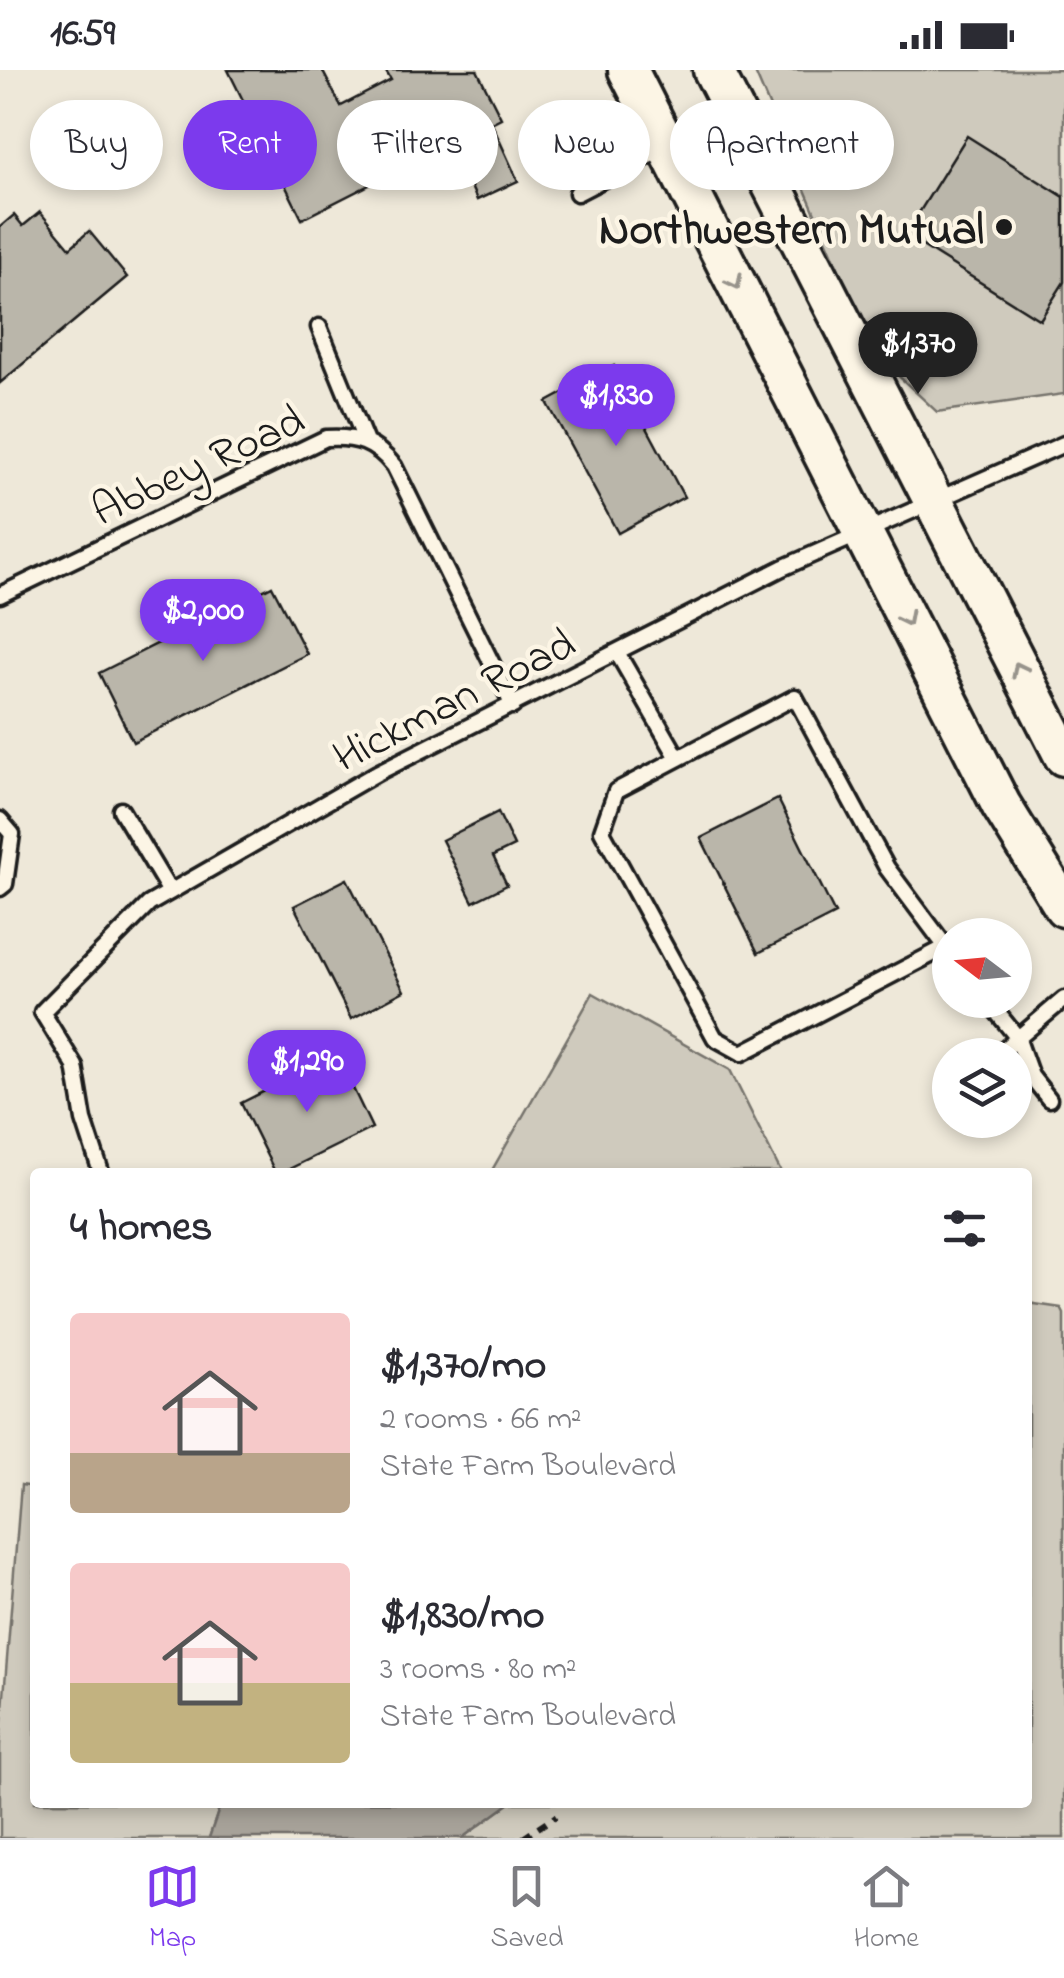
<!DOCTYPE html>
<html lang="en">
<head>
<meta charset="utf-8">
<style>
	:root { --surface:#fff; --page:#f7f7f7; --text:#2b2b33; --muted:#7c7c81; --line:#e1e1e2; --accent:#7c3aed }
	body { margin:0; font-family:"Indie Flower",sans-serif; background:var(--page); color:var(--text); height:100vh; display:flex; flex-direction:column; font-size:38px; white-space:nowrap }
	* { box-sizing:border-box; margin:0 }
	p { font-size:32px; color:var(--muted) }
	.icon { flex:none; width:55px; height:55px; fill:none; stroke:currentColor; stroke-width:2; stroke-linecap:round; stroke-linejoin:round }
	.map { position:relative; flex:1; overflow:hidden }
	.sheet { position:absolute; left:30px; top:1098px; width:1002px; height:640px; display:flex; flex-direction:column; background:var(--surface); border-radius:10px; box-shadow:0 5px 15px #0003 }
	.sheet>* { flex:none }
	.hud { position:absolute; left:30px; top:30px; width:1005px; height:90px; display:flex; gap:20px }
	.needle { width:65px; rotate:286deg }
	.fabs { position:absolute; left:932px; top:848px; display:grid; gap:20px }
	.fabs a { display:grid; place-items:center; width:100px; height:100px; border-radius:50%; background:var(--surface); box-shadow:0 5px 15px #0003; font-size:50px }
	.price { position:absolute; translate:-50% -85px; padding:0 22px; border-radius:35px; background:var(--accent); color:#fff; font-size:32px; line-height:65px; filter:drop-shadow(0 2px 5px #0008) }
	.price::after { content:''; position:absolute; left:50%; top:60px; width:30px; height:22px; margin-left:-15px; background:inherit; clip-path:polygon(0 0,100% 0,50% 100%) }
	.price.current { background:#222; color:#fff }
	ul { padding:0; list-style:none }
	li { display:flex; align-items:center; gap:30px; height:250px; padding:0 40px }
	li span { display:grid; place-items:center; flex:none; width:280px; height:200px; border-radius:10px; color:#555 }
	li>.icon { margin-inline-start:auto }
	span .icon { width:120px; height:120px; fill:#fffc; stroke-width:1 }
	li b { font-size:42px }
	h2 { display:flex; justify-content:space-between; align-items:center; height:120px; padding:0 40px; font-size:42px }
	.chip { padding:0 35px; border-radius:45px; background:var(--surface); box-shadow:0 5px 15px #0003; font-size:35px; line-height:90px }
	.chip.current { background:var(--accent); color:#fff }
	.status { display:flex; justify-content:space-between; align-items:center; height:70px; padding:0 50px; background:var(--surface); direction:ltr }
	.status svg { height:28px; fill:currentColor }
	.tabs { display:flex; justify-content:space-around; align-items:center; height:140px; border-top:2px solid var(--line); background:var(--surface); font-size:28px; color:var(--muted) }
	.tabs a { display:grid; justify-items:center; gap:5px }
	.tabs .current { color:var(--accent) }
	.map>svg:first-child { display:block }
	.green { fill:#cfcabd; stroke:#76736c; stroke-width:2.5 }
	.water { fill:#a7a299; stroke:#6f6c67; stroke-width:2.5 }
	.building { fill:#bab6aa; stroke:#1c1c1c; stroke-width:2.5 }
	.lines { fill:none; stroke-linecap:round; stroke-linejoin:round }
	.lane-casing { stroke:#1c1c1c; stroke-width:21 }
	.secondary-casing { stroke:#1c1c1c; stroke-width:45 }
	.path { stroke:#1c1c1c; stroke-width:6; stroke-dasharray:10 8; stroke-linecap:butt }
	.lane { stroke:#fcf5e5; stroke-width:14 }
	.secondary { stroke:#fcf5e5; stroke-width:38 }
	.oneway { stroke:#97938b }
	.poi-dot { fill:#1c1c1c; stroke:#fcf5e5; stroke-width:4 }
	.labels { text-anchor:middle; stroke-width:9; stroke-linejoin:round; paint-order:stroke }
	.poi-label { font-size:45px; font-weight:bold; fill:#1c1c1c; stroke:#fcf5e5; text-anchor:end }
	.street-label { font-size:45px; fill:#1c1c1c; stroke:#fcf5e5 }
</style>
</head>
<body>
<div class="status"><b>16:59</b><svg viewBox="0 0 49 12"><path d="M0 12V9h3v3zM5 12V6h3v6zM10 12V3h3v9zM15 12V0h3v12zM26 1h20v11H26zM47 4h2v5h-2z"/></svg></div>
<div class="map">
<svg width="1064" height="1768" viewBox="0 0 1064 1768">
	<rect width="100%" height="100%" fill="#eee8d9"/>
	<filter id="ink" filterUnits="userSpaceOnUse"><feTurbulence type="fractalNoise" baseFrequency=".01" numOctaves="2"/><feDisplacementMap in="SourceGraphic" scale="20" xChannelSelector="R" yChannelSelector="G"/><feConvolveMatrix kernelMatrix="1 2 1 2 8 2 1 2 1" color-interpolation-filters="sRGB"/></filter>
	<g filter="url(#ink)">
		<path class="green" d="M754,0H1064V324L937,342L875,284Z
			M593,923L730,1000L781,1102H491Z
			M1028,1233L1061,1238L1064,1244V1768H462L510,1733L1028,1732Z
			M21,1415L35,1417V1732L221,1733L209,1768H0V1676Z"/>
		<path class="water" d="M221,1733V1732L510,1733L462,1768H209Z"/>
		<path class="building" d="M228,0H322L341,36L391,10L385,0H477L501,48L302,149Z
			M492,54L518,111L477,130L451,72Z
			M967,66L1064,127V212L1040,250L905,165Z
			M40,142L70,178L89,161L127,207L0,313V157L14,145L23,156Z
			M614,296L684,427L618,463L547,332Z
			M272,516L307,584L133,672L99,603Z
			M778,729L835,844L758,883L701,768Z
			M498,742L514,776L493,786L507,815L473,832L442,770Z
			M347,809L404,921L351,949L294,836Z
			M337,985L372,1058L283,1102H275L241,1033Z"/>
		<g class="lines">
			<g class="lane-casing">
				<path id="lane" d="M577,123L666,77
					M319,257L365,370
					M0,525L326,368C356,366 375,372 394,396L513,636
					M618,584L678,688
					M121,740L170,822
					M0,750L12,764L5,814L0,818
					M946,877L742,983L715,968L602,761L616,721L795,627L887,798L946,877L950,883
					M987,930L1017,967L1031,1006L1049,1029
					M998,985L1064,929
					M101,1102L84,1050L75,996L42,942L149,834L377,703L782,498L1064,374"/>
			</g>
			<g class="secondary-casing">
				<path id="secondary" d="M628,0L1001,735L1064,837
					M713,0L1064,686"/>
			</g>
			<path class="path" d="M523,1768L556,1746"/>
			<use href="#lane" class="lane"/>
			<use href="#secondary" class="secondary"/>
		</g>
		<defs><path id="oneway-chevron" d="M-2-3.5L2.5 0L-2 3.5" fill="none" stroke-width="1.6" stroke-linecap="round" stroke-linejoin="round" transform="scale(2.5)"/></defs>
		<g class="oneway">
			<use href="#oneway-chevron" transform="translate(735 212) rotate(63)"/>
			<use href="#oneway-chevron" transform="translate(906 549) rotate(63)"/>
			<use href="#oneway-chevron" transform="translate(1019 599) rotate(-117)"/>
		</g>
	</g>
	<circle class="poi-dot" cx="1004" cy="157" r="10"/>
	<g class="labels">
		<g class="poi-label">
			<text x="984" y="173">Northwestern Mutual</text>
		</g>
		<g class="street-label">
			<text transform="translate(197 393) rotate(-25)" y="16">Abbey Road</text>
			<text transform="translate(453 628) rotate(-27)" y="16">Hickman Road</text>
		</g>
	</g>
</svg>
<div class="fabs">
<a><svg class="needle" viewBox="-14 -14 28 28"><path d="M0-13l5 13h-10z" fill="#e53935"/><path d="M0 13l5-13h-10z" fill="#7c7c81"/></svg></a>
<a><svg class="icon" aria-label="layers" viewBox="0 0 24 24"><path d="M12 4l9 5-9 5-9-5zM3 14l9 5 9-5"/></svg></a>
</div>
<b class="price current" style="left:918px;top:327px">$1,370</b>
<b class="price" style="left:616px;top:379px">$1,830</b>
<b class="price" style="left:203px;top:594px">$2,000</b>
<b class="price" style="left:307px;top:1045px">$1,290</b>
<div class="hud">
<a class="chip">Buy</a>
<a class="chip current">Rent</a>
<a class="chip">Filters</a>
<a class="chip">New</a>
<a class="chip">Apartment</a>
</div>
<section class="sheet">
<h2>4 homes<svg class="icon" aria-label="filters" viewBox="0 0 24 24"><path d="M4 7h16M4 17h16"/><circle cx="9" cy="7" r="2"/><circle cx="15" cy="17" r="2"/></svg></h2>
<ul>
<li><span style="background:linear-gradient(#f6c9c9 70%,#b9a48a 0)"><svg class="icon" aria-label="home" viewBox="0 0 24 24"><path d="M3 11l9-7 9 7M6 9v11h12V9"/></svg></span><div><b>$1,370/mo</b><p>2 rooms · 66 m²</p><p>State Farm Boulevard</p></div></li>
<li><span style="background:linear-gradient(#f6c9c9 60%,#c2b280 0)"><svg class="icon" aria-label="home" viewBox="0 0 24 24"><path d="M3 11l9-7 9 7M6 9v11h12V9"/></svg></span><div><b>$1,830/mo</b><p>3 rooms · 80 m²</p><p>State Farm Boulevard</p></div></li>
</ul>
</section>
</div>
<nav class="tabs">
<a class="current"><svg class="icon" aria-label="map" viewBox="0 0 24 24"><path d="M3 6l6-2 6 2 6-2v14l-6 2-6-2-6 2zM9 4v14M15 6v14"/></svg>Map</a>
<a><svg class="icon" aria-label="saved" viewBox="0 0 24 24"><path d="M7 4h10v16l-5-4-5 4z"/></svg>Saved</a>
<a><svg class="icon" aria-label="home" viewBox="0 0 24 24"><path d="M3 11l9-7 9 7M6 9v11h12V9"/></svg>Home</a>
</nav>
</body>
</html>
